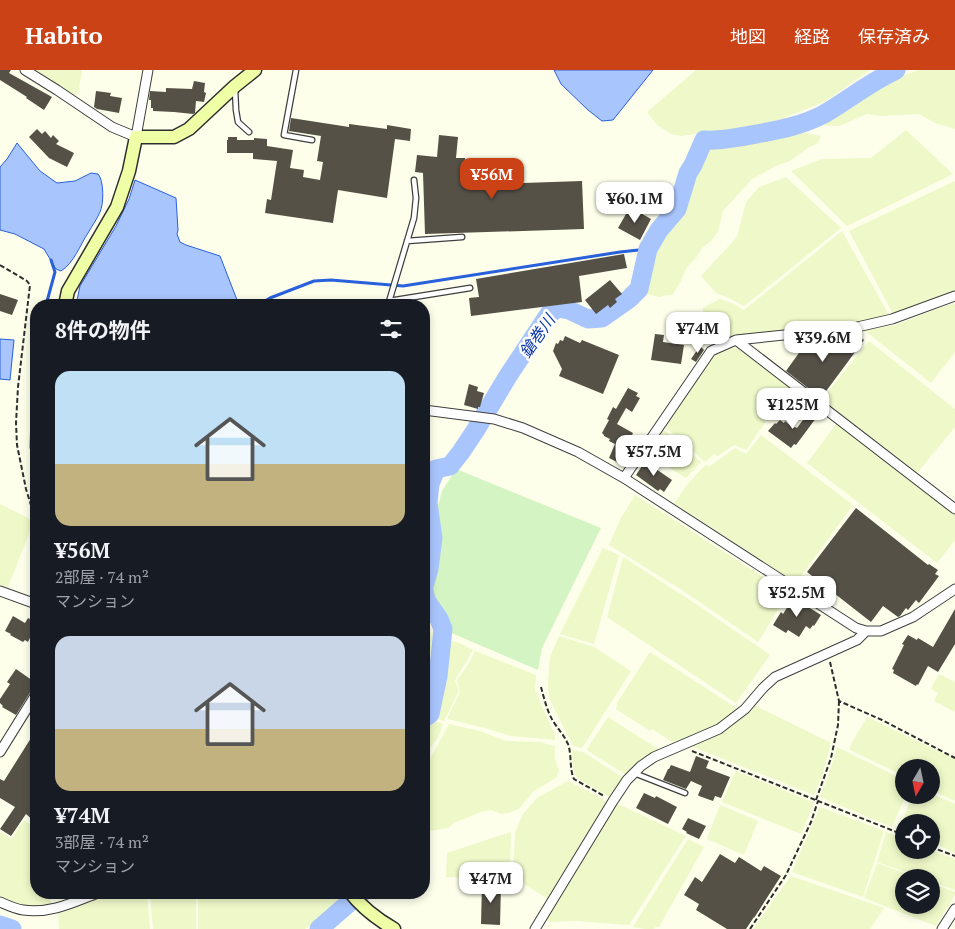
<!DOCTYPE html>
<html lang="ja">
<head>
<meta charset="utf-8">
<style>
	:root { --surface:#171b24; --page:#242831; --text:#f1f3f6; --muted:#9ea1a6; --accent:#ca4216 }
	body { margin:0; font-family:"PT Serif","Noto Sans JP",serif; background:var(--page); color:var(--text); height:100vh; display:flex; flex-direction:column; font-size:19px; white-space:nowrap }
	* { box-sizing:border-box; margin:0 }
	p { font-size:16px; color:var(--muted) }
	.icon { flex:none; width:28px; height:28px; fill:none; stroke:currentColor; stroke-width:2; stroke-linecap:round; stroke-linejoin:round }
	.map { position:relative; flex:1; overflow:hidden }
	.panel { position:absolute; left:30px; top:229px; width:400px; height:600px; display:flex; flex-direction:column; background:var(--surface); border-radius:20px; box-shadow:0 2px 8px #0003 }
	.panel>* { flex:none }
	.needle { width:32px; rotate:189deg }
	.fabs { position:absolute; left:895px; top:689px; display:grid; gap:10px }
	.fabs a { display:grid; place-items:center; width:45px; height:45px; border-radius:50%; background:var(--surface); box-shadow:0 2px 8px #0003; font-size:25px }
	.price { position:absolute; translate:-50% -42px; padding:0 11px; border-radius:10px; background:#fff; color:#222; font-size:16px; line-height:32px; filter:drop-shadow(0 1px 2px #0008) }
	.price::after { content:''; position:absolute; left:50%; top:30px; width:15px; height:11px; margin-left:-8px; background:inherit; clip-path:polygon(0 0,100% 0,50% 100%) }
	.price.on { background:var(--accent); color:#fff }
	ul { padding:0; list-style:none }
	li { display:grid; align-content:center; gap:10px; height:265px; padding:0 25px }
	li span { display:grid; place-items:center; height:155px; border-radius:15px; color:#555 }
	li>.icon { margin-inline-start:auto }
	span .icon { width:90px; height:90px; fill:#fffc; stroke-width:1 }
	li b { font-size:21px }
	h2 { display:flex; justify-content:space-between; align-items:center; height:60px; padding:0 25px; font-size:21px }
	header { display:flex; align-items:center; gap:30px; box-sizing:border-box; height:70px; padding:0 25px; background:var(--accent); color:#fff }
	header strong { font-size:24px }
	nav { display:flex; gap:28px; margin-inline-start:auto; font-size:18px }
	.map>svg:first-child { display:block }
	.farmland { fill:#eef8c8 }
	.pitch { fill:#d5f4c3 }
	.water { fill:#a9c5fd; stroke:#2960db }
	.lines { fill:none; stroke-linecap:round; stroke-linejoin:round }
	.stream { stroke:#2960db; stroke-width:3 }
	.river { stroke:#a9c5fd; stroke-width:19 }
	.building { fill:#565147 }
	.lane-casing { stroke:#3f3f3f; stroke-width:7 }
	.street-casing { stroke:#3f3f3f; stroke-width:11 }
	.secondary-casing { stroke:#2e2e2e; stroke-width:15 }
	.path { stroke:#2e2e2e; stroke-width:2; stroke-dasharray:5 2.5; stroke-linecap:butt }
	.lane { stroke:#fff; stroke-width:4.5 }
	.street { stroke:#fff; stroke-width:9 }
	.secondary { stroke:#efffa6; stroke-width:12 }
	.labels { text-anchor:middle; stroke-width:5; stroke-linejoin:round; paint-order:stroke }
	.water-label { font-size:16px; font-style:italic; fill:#0935aa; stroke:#fff }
</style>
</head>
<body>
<header>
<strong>Habito</strong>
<nav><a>地図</a><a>経路</a><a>保存済み</a></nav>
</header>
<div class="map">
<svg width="955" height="859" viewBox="0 0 955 859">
	<rect width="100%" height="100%" fill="#fdffeb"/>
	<path class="farmland" d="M36,0H82L78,24L73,25L36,1Z
		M696,0H870L826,31L779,50L746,57L681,66L671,64L657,55L647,42Z
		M919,0H955V59L935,53L919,44L881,46L867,44L839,56H828L823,54L846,35L881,13Z
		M906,60L953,104L847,156L791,101L822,89L871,88Z
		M798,62L821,66L818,73L808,78L790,91L778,95L752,109L723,141L718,162L711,171L702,178L696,188L687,197L681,211L673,224L659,227L643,223L653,181L683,142L690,120L706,84L712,76L771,70Z
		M786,107L841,158L744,236L731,229L716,223L701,206L737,167L746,132L759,117Z
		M955,111V222L893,244L849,161Z
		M842,161L889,245L874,250L843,256L757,265L713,269L702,238L720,229L734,234L744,240Z
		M953,233L955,235V282L931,313L864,260L895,255Z
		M869,271L955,339V357L917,403L822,329Z
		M727,278H739L753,287L790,317L746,380L734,375L718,386L714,384L705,392L665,357L714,286Z
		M837,353L955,443V470L937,493L807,393Z
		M663,359L701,392L686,408L647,384Z
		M761,365L853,435L796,513L674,433L687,415L705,395L710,396L735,378L746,384Z
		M635,425L788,523L758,572L685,522L609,475L621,448Z
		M0,434L34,451L8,517L0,515Z
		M603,478L619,485L594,574L560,564Z
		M623,487L693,532L770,585L736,633L607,547Z
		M424,547L426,549L432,568L424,638Z
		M559,566L594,577L631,601L582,678L573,676L549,628L548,612L550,587Z
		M445,569L459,573L473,580L465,594L456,608L455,611L459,621L444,651L432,647L440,611Z
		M475,581L536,605L535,620L555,666V670L511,666L485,658L447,649L460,622L457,610L470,592Z
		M650,582L738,639L732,645L715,656L685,670L672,672L652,659L650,661L616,639L617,633Z
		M939,604L955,612V642L934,631L938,623L931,619Z
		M754,635L831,673L823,703L814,725L691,676L718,663L738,651Z
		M608,647L661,681L626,705L588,681L587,679Z
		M867,647L955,689V731L931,720V698H904V706L850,680V676Z
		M431,650L443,654L439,666L428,681L424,692V656Z
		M449,654L480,661L506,671L540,672L555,676V689L559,700L557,707L533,722L519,739L508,743L501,744L491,740L478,743L454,753L448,758L424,762V697L434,682Z
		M837,677L904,710V725H906L892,757L820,727L828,706Z
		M572,680L583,682L624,708L611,728L577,708L573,699Z
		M736,701L814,733L801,764L722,732Z
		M568,711L608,732L548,829L513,807L515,762L523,744L537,728Z
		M931,723L955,734V783L931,772V752H904V760L899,758L913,725H931Z
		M616,733L686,766L629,855L576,851L549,852L546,847Z
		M720,735L758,751L744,785L707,769Z
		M820,737L884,761L863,827L792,802Z
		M24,750L36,759V822L48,823L52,835L31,837L20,835L0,828V762L12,769Z
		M511,762L510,804H507V809L446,807L447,783Z
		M886,762L904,769V780H931L955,789V820L931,811V808L920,807L877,792Z
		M688,769L704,777L659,857H655L654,859H645L633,857Z
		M877,793L916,807L904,808V835H931V813L955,822V825L936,856L864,828Z
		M791,806L884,838L870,859H753Z
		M111,822L147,823L150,859H59L58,844Z
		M341,822L342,824L336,832L331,842L305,859H198V823Z
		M150,823H196V859H153Z"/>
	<path class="pitch" d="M456,399L601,458L542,578L538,600L449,562L443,547L431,527L429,514L437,488L436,442L442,421Z"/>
	<path class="water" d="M554,0H653L613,50L602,51L588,40L561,14Z
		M17,73L40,101L57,113L75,111L91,103L98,104C104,110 104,134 100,142C97,149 92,156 88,163C80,175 74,193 61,201L56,199L44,179L15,164L0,160V97L7,89Z
		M135,110L176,128L178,160L177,164L180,172L186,175L220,186L239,235H76L80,216L116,156L129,129Z
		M0,269L14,270L10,310L0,309Z"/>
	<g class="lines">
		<path class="stream" d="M46,235L55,202L51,190
			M258,235L270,228L314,211L331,210L403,216L620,182L648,179
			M36,287L33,316L31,377L36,403
			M424,403L436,399"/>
		<path class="river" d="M424,516L429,499L433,468L428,433L430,414L436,399L450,396L461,382L475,361L508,306L549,244L558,238L569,240L588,249L602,248L629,229L639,219L648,179L659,160L677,139L688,103L693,95L704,70C719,71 732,68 746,66C772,61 800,57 824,44C848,30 870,12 896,0
			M424,521L426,530L439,549L443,559L438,606L430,644L424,648
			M0,855L12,859
			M319,859L350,832L363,822"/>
	</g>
	<path class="building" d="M0,0H11L9,3L52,27L44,40L26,28L27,27L0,10Z
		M194,11L205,13L204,22L206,23L204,32L196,31L195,43L193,44L174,42L153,41V38H151V30H149L150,21L166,22V18L192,19Z
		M96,21L111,23L110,26L122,28L119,43L97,39L94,37Z
		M291,48L349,57V54L387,59V55L411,59L410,71L395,69L387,128L338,120L333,153L265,143L267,129L271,130L277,91L253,89V83H227V70H228V67H237V70H254V68L267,69V76L293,80L290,98L304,100L303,107L320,110L323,92L317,91L321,66L289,61Z
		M37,59L42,64L45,61L51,68L53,65L59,71L56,74L74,83L67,97L49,88L29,67Z
		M439,65L458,67L456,88H465L466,115L582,111L584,159L425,164L423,103L415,102L417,85L437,87Z
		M630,137L651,149L640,170L618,158Z
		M624,184L627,198L579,206L582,232L471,246L469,228L479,227L476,209Z
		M610,210L622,224L615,229L617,232L610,238L608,235L596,244L585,230Z
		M0,224L18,230L12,245L0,241Z
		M655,264L664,265L663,272L684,275L681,294L651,290Z
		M856,264L864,270L821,328L786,301L809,269H811L819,274L821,273L830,280L840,266L850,272Z
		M565,266L580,273L582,270L619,285L603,324L559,306L562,299L553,281L556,273L558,274L560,270L563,271Z
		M700,276L704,280L696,292L691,289Z
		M469,314L478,317L477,321L484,323L480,337H478V339L464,335Z
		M628,318L638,323L636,326L640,328L632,342L626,338L617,354L633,363L619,393L609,388L615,374L609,371L610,369L604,366V365L602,363L609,350L607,349L613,337L616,339Z
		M811,339L819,344L796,375L794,374L791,378L768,361L775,353L776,354L780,350L784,353L785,351L793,358L795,357L797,358Z
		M648,391L657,397L656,399L672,410L664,422L660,419L658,421L636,405L644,393L646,394Z
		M856,438L928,495L929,494L938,500L935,504L939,506L919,533L916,530L908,540L906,538L900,546L898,547L883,536L871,552L807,502Z
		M792,530L795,532L797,530L821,545L814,556L813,555L810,559L806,556L799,567L788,560L786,563L773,555L781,542L783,544Z
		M955,539V574L938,602L928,596L918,615L917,614L916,616L893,603L894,600L892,599L904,575L902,574L908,565L917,570L918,568L933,577Z
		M13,546L25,553L28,548L36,552V555L28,572L25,570L23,572L10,565L11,564L5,561Z
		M16,599L36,613V618L31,621L16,645L2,637L3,636L0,633V629L10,614L7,612Z
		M36,660V753L26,744L11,766L0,759L15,737L0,728V709L4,711Z
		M696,686L709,691L706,698L730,707L721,728L715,726L713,731L699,726L698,725L702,716L691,711L686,719L663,710L668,699H669L671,695L690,702Z
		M644,723L655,728L656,726L677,737L668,754L636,738Z
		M688,748L706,756L699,769L686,763L687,762L682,759Z
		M720,784L735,793L739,787L761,801L764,796L781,806L754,848V847L746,859H727L696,840L699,834L684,825L695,807L702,812Z
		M482,814L501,815L500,855L481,854Z"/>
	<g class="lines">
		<g class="lane-casing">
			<path id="lane" d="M296,0L284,65L312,70
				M235,19L236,40L238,52L249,62
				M407,171L462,167
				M389,231L470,218
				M388,235L414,148L416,128L414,110
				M634,703L685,723"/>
		</g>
		<g class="street-casing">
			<path id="street" d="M25,0L57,20L112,57L136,67L148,0
				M736,270L955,439
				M424,340L494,349L523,358L578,382L624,408L856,558L866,561H881L913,547L955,519
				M624,408L711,281L736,270L853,258L892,249L955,226
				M0,521L36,534
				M0,682L36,624
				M0,832C7,835 15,839 23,840C51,844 74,832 100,822
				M535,859L613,731L627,710L641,696L654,687L719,659L745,639L763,618L775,607L857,570L866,561
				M942,859L955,839"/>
		</g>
		<g class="secondary-casing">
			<path id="secondary" d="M65,235L68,221L117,137L129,101L136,67H174L189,59L235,16L255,0
				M350,822C362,838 377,849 394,859"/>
		</g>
		<path class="path" d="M0,195L27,211L30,215L18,317L16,353L17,375L26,419L36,451
			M830,592L839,631L882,650L955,688
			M541,617C544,628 547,641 553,651C558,659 564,665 568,674C572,685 569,698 574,709L604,726
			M692,681L904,765
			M816,730L831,688L838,655L839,631
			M931,777L955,786
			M750,859L786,805L811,752L818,731"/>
		<use href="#lane" class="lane"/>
		<use href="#street" class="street"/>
		<use href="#secondary" class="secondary"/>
	</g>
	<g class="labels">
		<g class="water-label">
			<text transform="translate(537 266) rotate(-55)" y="6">鎗巻川</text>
		</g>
	</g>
</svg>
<div class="fabs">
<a><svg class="needle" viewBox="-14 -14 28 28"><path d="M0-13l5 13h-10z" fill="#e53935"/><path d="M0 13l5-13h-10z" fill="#9ea1a6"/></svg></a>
<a><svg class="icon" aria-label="locate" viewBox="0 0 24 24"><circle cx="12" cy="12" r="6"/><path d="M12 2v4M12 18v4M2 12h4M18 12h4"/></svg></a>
<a><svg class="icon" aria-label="layers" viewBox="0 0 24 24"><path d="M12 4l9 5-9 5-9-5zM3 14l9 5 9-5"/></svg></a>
</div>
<b class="price on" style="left:492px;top:130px">¥56M</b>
<b class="price" style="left:635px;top:154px">¥60.1M</b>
<b class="price" style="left:698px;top:284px">¥74M</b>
<b class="price" style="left:823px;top:293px">¥39.6M</b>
<b class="price" style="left:793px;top:360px">¥125M</b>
<b class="price" style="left:654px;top:407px">¥57.5M</b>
<b class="price" style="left:797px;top:548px">¥52.5M</b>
<b class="price" style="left:491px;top:834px">¥47M</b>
<section class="panel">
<h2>8件の物件<svg class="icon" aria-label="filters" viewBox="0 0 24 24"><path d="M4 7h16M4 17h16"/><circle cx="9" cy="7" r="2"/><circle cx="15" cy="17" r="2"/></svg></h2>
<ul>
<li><span style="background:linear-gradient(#bfe0f5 60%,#c2b280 0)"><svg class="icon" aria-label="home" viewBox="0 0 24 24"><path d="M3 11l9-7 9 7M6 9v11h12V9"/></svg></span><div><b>¥56M</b><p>2部屋 · 74 m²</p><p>マンション</p></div></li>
<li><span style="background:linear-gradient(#c9d6e8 60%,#c2b280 0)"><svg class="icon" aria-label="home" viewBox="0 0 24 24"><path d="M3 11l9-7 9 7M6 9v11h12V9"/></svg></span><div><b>¥74M</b><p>3部屋 · 74 m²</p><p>マンション</p></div></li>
</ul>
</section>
</div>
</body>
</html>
